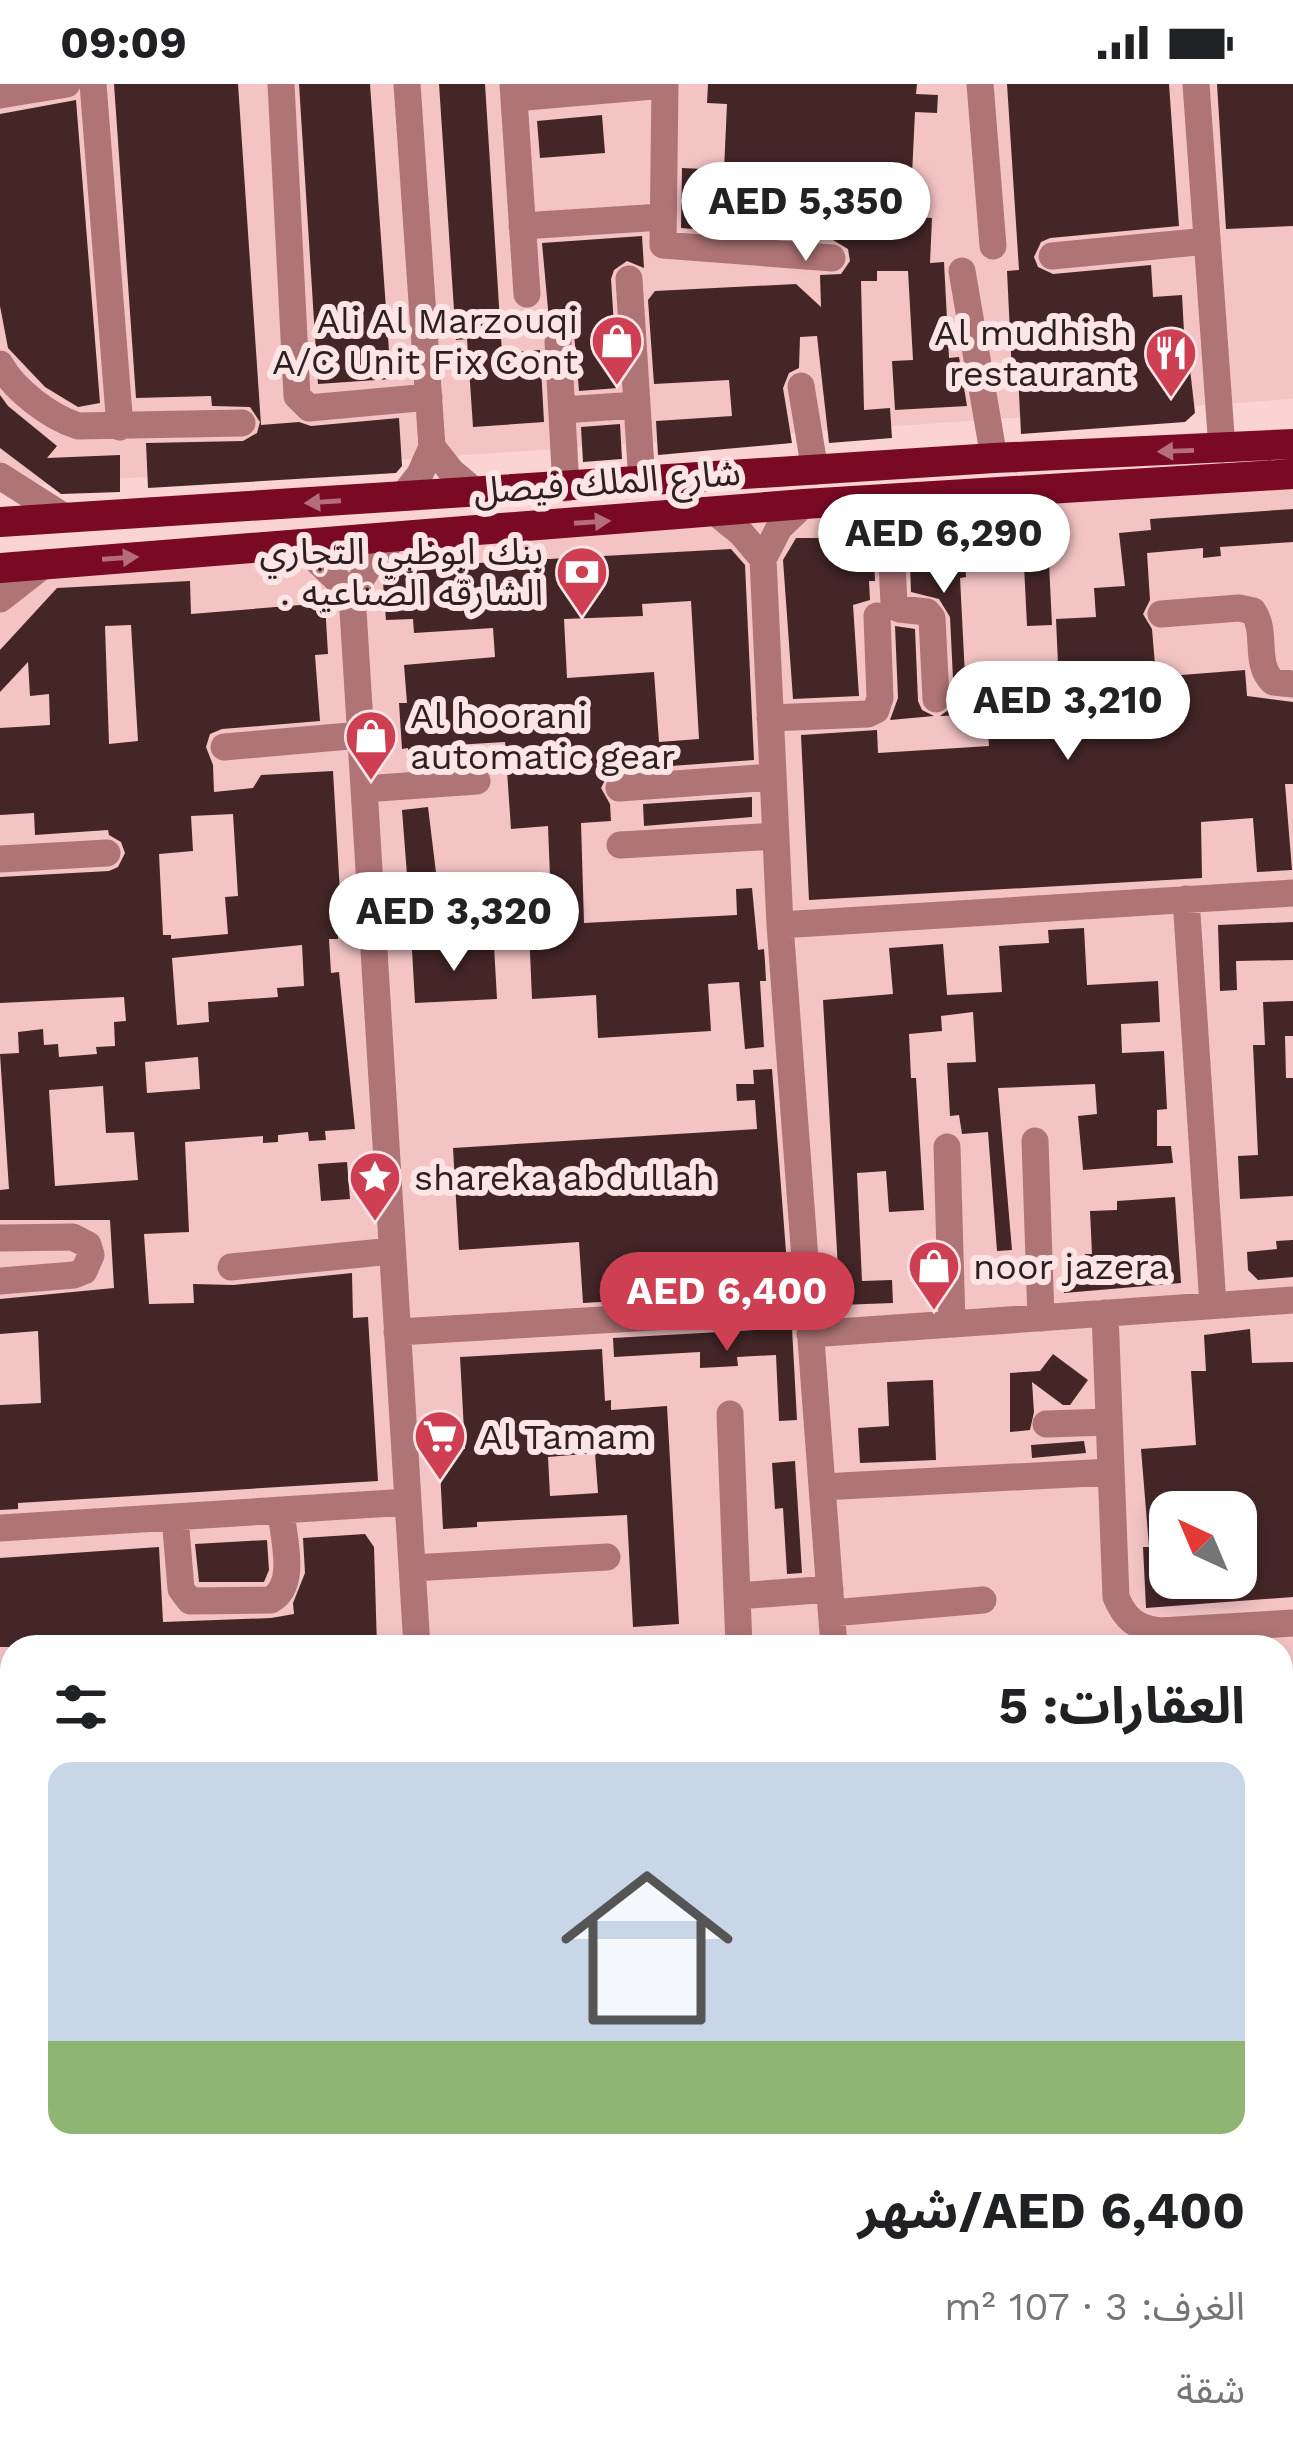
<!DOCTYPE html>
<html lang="ar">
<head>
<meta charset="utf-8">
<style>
	:root { --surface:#fff; --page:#f6f6f6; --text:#202124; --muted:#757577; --line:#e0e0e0; --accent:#cf3f53 }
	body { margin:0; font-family:"Work Sans","Noto Sans Arabic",sans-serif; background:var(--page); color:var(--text); direction:rtl; height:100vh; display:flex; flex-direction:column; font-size:45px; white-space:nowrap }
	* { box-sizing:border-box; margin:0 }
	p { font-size:39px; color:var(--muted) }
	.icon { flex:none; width:66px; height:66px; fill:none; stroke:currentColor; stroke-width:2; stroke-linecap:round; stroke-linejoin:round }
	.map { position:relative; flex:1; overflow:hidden; direction:ltr }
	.panel { position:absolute; left:0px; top:1551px; width:1293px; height:807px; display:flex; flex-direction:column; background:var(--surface); border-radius:36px 36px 0 0; box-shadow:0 6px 18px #0003; direction:rtl }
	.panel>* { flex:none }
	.needle { width:78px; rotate:316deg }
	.fabs { position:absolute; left:1149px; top:1407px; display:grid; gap:24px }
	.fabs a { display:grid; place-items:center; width:108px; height:108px; border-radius:24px; background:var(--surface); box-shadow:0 6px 18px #0003; font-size:60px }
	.price { position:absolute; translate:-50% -102px; padding:0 27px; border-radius:42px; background:#fff; color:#222; font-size:39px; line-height:78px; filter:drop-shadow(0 3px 6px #0008) }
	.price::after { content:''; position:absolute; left:50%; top:72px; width:36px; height:27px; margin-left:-18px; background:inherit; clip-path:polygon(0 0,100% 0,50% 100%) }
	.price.current { background:var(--accent); color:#fff }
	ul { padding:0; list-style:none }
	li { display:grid; align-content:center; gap:24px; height:636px; padding:0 48px }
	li+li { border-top:3px solid var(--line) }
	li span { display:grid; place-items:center; height:372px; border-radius:24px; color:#555 }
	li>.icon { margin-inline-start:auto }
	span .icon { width:216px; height:216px; fill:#fffc; stroke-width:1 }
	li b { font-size:51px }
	h2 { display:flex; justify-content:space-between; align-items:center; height:144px; padding:0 48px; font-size:51px }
	.status { display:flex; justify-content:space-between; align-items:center; height:84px; padding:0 60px; background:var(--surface); direction:ltr }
	.status svg { height:33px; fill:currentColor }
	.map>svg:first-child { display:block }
	.built { fill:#f4c4c5; fill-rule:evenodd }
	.building { fill:#442627; fill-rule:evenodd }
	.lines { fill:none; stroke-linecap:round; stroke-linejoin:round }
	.minor { stroke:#af7476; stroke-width:27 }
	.major { stroke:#7a0924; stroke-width:30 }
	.oneway { fill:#b56c7b }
	.labels { text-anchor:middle; stroke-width:12; stroke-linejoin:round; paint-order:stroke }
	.poi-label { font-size:36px; fill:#2e2020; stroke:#fde4e5; text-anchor:start }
	.street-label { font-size:36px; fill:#2e2020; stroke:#fde4e5 }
</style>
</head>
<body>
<div class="status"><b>09:09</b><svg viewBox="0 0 49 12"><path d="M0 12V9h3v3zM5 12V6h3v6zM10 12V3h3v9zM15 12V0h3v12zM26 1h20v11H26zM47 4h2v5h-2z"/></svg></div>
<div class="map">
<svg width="1293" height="2356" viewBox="0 0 1293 2356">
	<rect width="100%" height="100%" fill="#fbd3d3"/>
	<path class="built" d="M0,0H1293V315L40,400L0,388Z
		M1293,404V2356H11L0,2185V502L21,486ZM1170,1428H1236V1494H1170ZM12,1563H1281V2346H12Z"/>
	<path class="building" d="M114,0H238L261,341L299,338L311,342L399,334L402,382L396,389L148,404L146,359L243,357L257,349L260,338L250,323L212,322L211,312L136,314Z
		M299,0H370L391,295L318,300Z
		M439,0H485L502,269L540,266L544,338L473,343L467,255L456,256Z
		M708,0H917L916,10L938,11L937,29L915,28L910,133L932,134L930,179L944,178L949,274L959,273L967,322L895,326L892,277L913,276L908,187H877V197H861L864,326L890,324L892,354L829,359L817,252L800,253L799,284L789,289L783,304L792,359L658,371L656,337L732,332L729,296L654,300L648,216L655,207L796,200L821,223L820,191L841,190L850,177L848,165L833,156L681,144L682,84L724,86L727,20L707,19Z
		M1007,0H1169L1179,142L1050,154L1041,158L1034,173L1038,183L1053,190L1151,181L1153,213L1182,211L1186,285H1190L1195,329L1185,338L1021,350L1018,290H1012L1007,187L1019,186Z
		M1217,0H1293V142L1226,145Z
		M76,16L100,319L78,323L45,303L8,264L0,222V30Z
		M602,31L605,69L540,74L537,37Z
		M642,152L644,184L627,177L614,186L611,195L618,304L579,307L574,249L560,241V235L549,236L542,159Z
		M0,311L8,322L57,362L47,374L120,371V408L61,410L0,364Z
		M620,340L622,375L583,378L581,343Z
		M1293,425V458L1220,463L1221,472L1203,474V464L1147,469L1150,516L1143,530L1152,545L1156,593L1245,586L1247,612L1293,618V700H1285L1292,786L1257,788L1253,734L1201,738L1202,794L809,816L801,651L877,646L878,669L989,662L987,632L1029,629V582L1058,580L1056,535L1096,533L1094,504L1125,502L1119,449L1151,446L1150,435Z
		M964,451L966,493L960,494L967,631L940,632L951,624L954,615L950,533L939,515L911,508L909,453Z
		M796,454H873L875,497H869L870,516L853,521L859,612L793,615L783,476Z
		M731,465L745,481L754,676L643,684L642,674L608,676V690L601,704L610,720L611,737L581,739L584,839L737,831L736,805L752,804L758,866L764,865L765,878L766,897H760L764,963L745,965L739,898L708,900L711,947L598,954L596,911L532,915L529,845L552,844L548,742L511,745L505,658L455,661L457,680L410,684L408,664L402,665L399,619H407L404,581L495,573L493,544L414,549L413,535L386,536L383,498L391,489L424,486V482ZM691,517L699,655L659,658L654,588L567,594L564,535L643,532L642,520Z
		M1049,479L1052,541L1027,542L1024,481Z
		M190,497L191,530L325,519L328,570L315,571L320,637L222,645L210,650L206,663L213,681L214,708L253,704L261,691L333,687L341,826L337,827L338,855H329L331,889L339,888L355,1045L325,1047L326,1056L309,1057L308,1048L278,1051V1058L263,1059V1052L185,1058L189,1148L144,1150L149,1220L194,1219L193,1200L233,1201L352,1189L353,1234L368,1233L378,1397L18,1419V1425L0,1426V1321L41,1319L38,1247L0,1250V1215L114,1204L110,1136H0V1106L9,1105L0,970L19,969L18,948L43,945L44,961L58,960L59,973L97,970L96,963L115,962L114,938L126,937L124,913L0,919V793L109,787L118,783L125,769L121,758L109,751L108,746L35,751L34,729L0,731V644L50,641L49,610L30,612L28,578L0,608V566L57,504ZM131,541L138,657L109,660L105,542ZM233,730L238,812L225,813L228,850L171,855V851H163L159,770L193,767L191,732ZM302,861L304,902L277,904L278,913L208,918L209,938L177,941L172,874ZM198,973L200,1005L147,1009L145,978ZM103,1002L106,1049L134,1048L138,1096L55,1102L49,1006Z
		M895,542L915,545L918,617L922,626L934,632L890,636L898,614Z
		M752,713V733L644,742L643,720Z
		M428,723L438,805H444L445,828L410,830L402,726Z
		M1293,838V876L1236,877L1237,906L1220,907L1218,841Z
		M1084,844L1087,901L1158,897L1160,938L1121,940L1122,969L1164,967L1167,1025L1157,1026V1062H1171L1173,1079L1083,1086L1078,1032L1097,1030L1095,1000L998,1004L1012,1166L997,1167L988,1048L962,1050L959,1031L950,1032L947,979L976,978L973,928L941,932L942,947L909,950L911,994H916L924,1126L889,1128L886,1087L857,1089L862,1197L892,1196L893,1219L840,1221L823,916L893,910L889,864L943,860L947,911L1002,908L999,862L1049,859L1048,846Z
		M494,862L497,915L415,919L412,866Z
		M1293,917V952H1285L1286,994H1293V1112L1240,1115L1238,1072L1258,1071L1253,961H1265L1263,918Z
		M772,985L789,1207L583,1219L579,1158L459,1166L453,1064L757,1045L755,1016L737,1017L736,1000H754L753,986Z
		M347,1078L350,1115L321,1117L318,1080Z
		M1175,1113L1181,1199L1064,1209L1063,1187L1086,1186L1085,1170H1092L1090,1127L1117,1126V1117Z
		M1293,1156V1193L1258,1196L1248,1186L1247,1168L1277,1165L1276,1157Z
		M792,1244L797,1336L779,1337L776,1271L737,1273L738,1282L700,1284V1268L614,1273L613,1254Z
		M1250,1245L1252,1279L1293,1278V1513L1146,1524L1143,1463H1149L1141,1365L1196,1361L1191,1287H1206L1204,1251ZM1170,1428H1236V1494H1170Z
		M602,1265L605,1317L611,1316V1326L667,1322L679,1540L633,1543L627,1431L477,1438V1443L443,1445L439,1366L465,1365L460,1273ZM595,1369L598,1409L550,1412L548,1373Z
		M1053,1270L1088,1296L1070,1321H1063L1032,1298L1034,1328L1030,1346L1010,1348V1289L1040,1287Z
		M933,1296L936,1376L860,1379L858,1344L889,1342L887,1298Z
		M1084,1357L1086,1369L1032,1374L1031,1361Z
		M795,1377L802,1489L787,1490L783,1424L775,1425L772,1379Z
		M365,1450L374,1463L377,1563H0V1474L159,1463L163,1538L271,1534L294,1530L293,1519L305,1489L303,1454Z
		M267,1456L269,1486L264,1498H199L195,1460Z"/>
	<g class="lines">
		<path class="minor" d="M93,0L120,343
			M281,0L297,312L309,324L429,313
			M513,0L527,210
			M665,0L663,161L832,174
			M980,0L993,162
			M1196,0L1222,365
			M0,11L67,0
			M514,14L665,1
			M522,142L662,133
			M1052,172L1207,157
			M962,187L994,374
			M629,195L642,399
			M558,258L566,404
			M0,280C14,306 50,333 78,342L242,339
			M801,302L815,387
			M562,326L637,321
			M432,363L451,387L477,409
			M0,392L66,434
			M402,413L420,390L432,363L407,0
			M889,415L894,520L899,525L927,528L932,534L936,615
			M804,420L779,444L763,475L780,841L834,1563
			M715,428L741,449L763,475
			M396,452L371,479L352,510L417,1563
			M302,462L352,510
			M0,515L46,479
			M1161,530L1239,524L1253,527C1268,549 1253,579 1273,598L1293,600
			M770,634L868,630L876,626L880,614L877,532
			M224,663L361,651
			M619,704L773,693
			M364,705L477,697
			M620,761L776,752
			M0,775L107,769
			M1186,815L1213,1221
			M780,841L1293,809
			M373,849L503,844
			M1035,1057L1041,1234
			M947,1063L952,1240
			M0,1154L73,1153L88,1161L91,1171L84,1187L74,1191L0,1197
			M231,1183L392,1167
			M1105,1229L1116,1513C1125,1535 1136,1544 1160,1547L1293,1539
			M397,1248L808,1224
			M810,1250L1293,1216
			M730,1330L739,1563
			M1046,1340L1109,1338
			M822,1403L1111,1388
			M175,1433L181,1505L190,1517L271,1516C298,1500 283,1454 281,1427
			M0,1444L408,1418
			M412,1484L607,1473
			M737,1512L830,1505
			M832,1529L983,1516
			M0,1654H12
			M0,1823L12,1822
			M1281,1970L1293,1969
			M0,2070H12
			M1281,2094L1293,2093
			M1281,2313L1293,2312
			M467,2346V2356
			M878,2346V2356
			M1106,2346L1107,2356"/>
		<path class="major" d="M0,438L994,374L1293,360
			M0,484L804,420L1293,390
			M0,2017L12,2023
			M0,2100L12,2087"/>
	</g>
	<defs><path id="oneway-solid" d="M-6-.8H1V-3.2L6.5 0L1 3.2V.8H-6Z" transform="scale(3)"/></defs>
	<g class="oneway">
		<use href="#oneway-solid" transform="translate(1176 367) rotate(178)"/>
		<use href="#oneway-solid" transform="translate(323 418) rotate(176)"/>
		<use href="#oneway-solid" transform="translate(592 438) rotate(-4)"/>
		<use href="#oneway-solid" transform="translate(120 474) rotate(-4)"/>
	</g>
	<defs>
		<g id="shop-pin" transform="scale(2.7)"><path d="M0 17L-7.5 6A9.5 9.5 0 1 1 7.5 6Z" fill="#cf3f53" stroke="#fde4e5"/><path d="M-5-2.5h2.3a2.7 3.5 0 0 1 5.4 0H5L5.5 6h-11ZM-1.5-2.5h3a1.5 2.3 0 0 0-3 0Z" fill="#fff"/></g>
		<g id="restaurant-pin" transform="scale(2.7)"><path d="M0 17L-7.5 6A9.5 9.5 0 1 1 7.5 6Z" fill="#cf3f53" stroke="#fde4e5"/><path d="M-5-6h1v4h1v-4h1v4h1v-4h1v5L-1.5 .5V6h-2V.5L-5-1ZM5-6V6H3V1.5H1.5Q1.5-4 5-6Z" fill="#fff"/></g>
		<g id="bank-pin" transform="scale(2.7)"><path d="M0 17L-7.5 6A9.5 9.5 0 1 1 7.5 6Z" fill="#cf3f53" stroke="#fde4e5"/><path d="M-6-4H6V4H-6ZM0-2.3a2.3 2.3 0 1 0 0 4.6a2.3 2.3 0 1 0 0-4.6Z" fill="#fff"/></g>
		<g id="sight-pin" transform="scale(2.7)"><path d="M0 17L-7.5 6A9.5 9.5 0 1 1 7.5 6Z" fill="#cf3f53" stroke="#fde4e5"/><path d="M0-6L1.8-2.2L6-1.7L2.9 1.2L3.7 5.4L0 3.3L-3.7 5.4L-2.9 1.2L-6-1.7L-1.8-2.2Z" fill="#fff"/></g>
		<g id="supermarket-pin" transform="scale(2.7)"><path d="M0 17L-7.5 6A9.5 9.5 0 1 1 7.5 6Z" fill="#cf3f53" stroke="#fde4e5"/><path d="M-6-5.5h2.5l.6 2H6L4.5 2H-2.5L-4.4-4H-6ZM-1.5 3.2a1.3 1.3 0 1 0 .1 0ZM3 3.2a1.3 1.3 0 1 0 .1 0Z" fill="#fff"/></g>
	</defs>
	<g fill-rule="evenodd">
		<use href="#shop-pin" x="617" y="257"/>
		<use href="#restaurant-pin" x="1171" y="269"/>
		<use href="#bank-pin" x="582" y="488"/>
		<use href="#shop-pin" x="371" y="652"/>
		<use href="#sight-pin" x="375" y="1093"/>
		<use href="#shop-pin" x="934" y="1182"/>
		<use href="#supermarket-pin" x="440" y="1352"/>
	</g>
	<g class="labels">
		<g class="poi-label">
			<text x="578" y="249" text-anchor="end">Ali Al Marzouqi<tspan x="578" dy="41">A/C Unit Fix Cont</tspan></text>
			<text x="1132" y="261" text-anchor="end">Al mudhish<tspan x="1132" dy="41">restaurant</tspan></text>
			<text x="543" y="480" text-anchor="end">بنك ابوظبي التجاري<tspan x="543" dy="41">. الشارقه الصناعيه</tspan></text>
			<text x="410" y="644">Al hoorani<tspan x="410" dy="41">automatic gear</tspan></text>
			<text x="414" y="1106">shareka abdullah</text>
			<text x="973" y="1195">noor jazera</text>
			<text x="479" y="1365">Al Tamam</text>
		</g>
		<g class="street-label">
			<text transform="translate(607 397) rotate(-4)" y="13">شارع الملك فيصل</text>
		</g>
	</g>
</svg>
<div class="fabs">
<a><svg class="needle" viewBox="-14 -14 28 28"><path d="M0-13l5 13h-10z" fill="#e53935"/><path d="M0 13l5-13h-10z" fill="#757577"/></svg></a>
</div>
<b class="price" style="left:806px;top:180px">AED 5,350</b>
<b class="price" style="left:944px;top:512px">AED 6,290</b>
<b class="price" style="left:1068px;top:679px">AED 3,210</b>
<b class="price" style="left:454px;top:890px">AED 3,320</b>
<b class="price current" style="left:727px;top:1270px">AED 6,400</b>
<section class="panel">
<h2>العقارات: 5<svg class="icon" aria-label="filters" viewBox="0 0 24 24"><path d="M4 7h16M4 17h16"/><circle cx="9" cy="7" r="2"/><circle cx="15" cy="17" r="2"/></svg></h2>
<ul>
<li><span style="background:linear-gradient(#c9d6e8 75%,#8fb573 0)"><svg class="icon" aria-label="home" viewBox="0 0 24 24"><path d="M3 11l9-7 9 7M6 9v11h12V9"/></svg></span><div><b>AED 6,400/شهر</b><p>الغرف: 3 · 107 m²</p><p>شقة</p></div></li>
</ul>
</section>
</div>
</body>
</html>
